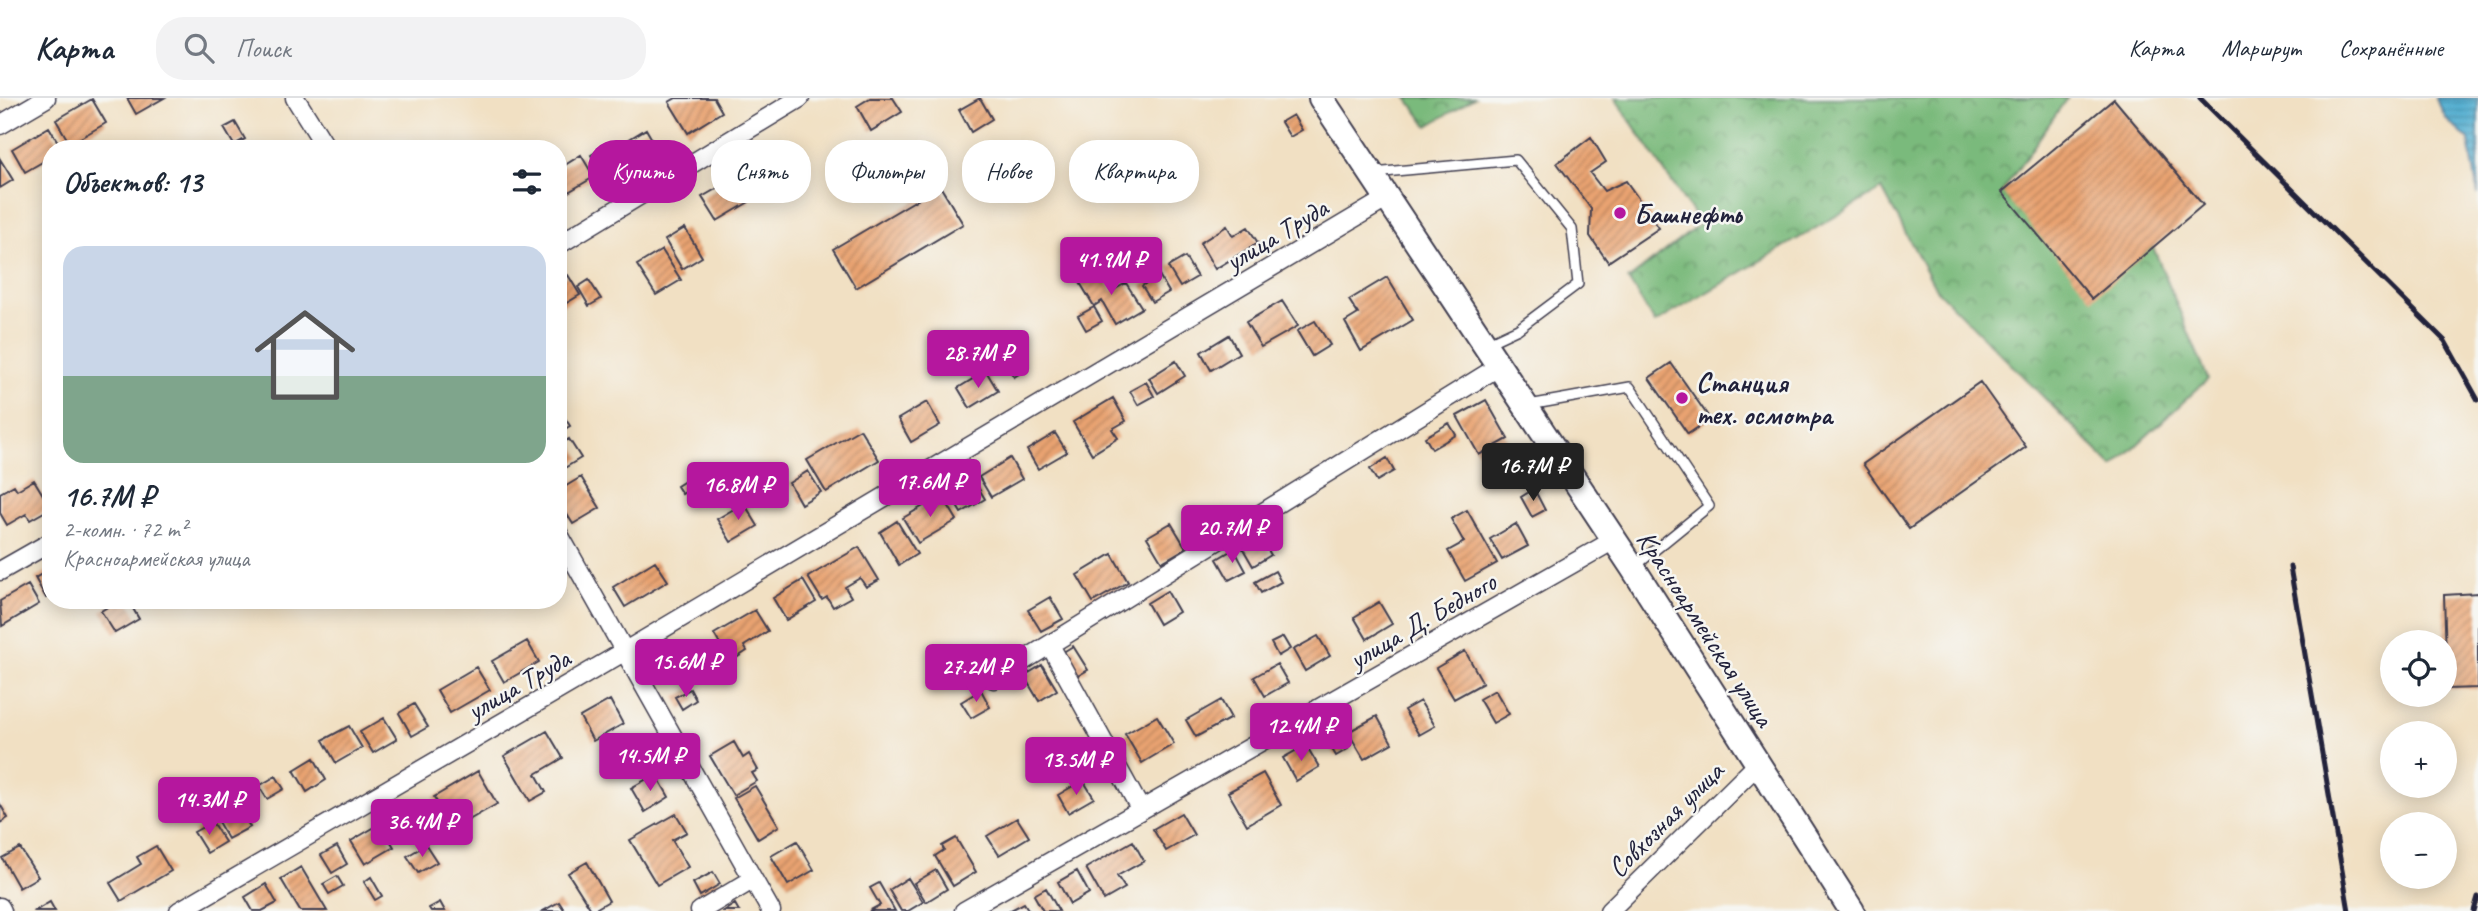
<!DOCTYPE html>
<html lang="ru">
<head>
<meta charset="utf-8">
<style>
	:root { --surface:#fff; --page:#f2f2f3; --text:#1f2937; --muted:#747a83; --line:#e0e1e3; --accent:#b5179e }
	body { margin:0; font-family:Caveat,sans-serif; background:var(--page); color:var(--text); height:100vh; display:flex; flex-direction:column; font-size:26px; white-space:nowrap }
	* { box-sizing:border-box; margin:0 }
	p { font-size:23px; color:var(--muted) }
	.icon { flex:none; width:38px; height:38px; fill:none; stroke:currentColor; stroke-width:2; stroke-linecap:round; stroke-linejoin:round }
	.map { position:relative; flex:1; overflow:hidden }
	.sheet { position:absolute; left:42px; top:42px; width:525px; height:469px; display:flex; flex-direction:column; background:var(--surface); border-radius:28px; box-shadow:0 4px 18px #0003 }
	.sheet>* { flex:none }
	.hud { position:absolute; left:588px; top:42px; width:665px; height:63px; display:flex; gap:14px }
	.fabs { position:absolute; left:2380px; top:532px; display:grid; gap:14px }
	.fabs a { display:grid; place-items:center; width:77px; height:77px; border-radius:50%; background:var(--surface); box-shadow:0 4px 18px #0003; font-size:35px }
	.price { position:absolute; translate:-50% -60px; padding:0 16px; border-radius:7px; background:var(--accent); color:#fff; font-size:23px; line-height:46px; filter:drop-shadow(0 2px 4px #0008) }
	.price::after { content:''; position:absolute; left:50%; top:42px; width:21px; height:16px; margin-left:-10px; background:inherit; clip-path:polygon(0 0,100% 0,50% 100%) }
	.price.on { background:#222; color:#fff }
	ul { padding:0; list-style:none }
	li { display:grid; align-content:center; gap:14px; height:371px; padding:0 21px }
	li+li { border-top:2px solid var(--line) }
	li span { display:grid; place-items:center; height:217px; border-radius:21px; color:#555 }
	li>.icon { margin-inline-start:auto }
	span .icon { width:126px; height:126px; fill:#fffc; stroke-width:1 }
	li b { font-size:30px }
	h2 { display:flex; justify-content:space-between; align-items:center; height:84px; padding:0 21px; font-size:30px }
	.pill { padding:0 24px; border-radius:28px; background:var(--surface); box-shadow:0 4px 18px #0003; font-size:24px; line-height:63px }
	.pill.on { background:var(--accent); color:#fff }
	header { display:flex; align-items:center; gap:42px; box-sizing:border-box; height:98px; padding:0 35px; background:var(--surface); border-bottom:2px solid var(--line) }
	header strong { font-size:33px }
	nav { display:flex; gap:38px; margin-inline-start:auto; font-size:24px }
	.search { width:490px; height:63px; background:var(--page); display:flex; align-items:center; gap:18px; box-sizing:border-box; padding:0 24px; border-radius:28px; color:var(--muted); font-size:26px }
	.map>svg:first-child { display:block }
	.forest { fill:url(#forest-crowns); stroke:#4e6e5b; stroke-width:2 }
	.water { fill:url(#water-rules); stroke:#3a6886; stroke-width:2 }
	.building { fill:url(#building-hatch) }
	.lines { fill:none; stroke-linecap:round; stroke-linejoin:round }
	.lane-casing { stroke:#413e4f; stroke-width:12 }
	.street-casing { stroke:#413e4f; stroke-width:21 }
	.secondary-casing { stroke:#413e4f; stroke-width:28 }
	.lane { stroke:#fff; stroke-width:9 }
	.street { stroke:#fff; stroke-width:18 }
	.secondary { stroke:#fff; stroke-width:24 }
	.rail { stroke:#22223b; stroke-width:5 }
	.poi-dot { fill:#b5179e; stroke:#f6f6f2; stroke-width:2.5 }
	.labels { text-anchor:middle; stroke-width:5; stroke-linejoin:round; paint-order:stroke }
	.poi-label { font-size:28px; font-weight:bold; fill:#22223b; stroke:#f6f6f2; text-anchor:start }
	.street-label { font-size:28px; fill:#22223b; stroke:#f6f6f2 }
</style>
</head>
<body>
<header>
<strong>Карта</strong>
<div class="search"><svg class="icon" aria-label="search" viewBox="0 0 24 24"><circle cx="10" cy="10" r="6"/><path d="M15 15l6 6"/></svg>Поиск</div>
<nav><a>Карта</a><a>Маршрут</a><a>Сохранённые</a></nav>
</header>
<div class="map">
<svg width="2478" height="813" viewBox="0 0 2478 813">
	<defs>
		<pattern id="forest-crowns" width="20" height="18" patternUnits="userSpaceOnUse" patternTransform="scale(1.75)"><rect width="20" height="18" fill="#7aba7b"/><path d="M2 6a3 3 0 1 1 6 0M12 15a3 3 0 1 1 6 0" fill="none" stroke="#649766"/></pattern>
		<pattern id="water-rules" width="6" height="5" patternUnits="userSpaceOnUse" patternTransform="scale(1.75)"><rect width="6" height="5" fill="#52aed0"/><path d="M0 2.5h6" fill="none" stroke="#448daa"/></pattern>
		<pattern id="building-hatch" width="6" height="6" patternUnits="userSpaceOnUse" patternTransform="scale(1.75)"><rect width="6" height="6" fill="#e9a371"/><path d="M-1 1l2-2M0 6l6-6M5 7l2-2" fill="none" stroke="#bc845e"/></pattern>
	</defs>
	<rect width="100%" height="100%" fill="#f6f6f2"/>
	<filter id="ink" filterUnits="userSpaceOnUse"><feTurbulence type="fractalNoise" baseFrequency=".0143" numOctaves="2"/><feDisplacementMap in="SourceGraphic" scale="14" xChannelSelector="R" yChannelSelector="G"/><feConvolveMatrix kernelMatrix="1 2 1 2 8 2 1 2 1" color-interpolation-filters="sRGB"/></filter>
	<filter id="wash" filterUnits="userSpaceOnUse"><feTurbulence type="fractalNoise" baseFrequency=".00686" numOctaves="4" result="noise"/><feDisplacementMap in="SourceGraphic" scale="28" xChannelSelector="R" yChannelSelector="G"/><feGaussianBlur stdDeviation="1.57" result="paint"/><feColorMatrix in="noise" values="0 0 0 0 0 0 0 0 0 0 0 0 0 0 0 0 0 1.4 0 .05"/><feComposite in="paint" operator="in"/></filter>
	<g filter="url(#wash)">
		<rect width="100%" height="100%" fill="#f1e0c3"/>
		<path class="forest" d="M1407,0H1474L1428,28Z
			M1615,0H2067L2002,94L2153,149L2208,281L2113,369L1936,191L1882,91L1655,225L1628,182L1700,126Z"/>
		<path class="water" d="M2435,0H2478V97L2469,42L2447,22Z"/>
		<g id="blocks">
			<path class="building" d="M127,0H164L136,16Z
				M676,0H714L722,14L688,35L669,4Z
				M870,0H893L902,14L871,33L857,8Z
				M980,0L992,21L971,34L959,12Z
				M92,1L106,25L70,46L56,22Z
				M2114,1L2203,107L2092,201L2002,94Z
				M1293,17L1302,32L1290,39L1281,24Z
				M235,24L245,41L234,47L224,30Z
				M49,29L62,51H51V59L25,74L12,51Z
				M646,31L657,50L637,62L626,43Z
				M1591,39L1606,64L1590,75L1604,93L1626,83L1659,130L1608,164L1590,138L1591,111L1557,65Z
				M610,45L626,72L607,84L591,57Z
				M788,47L801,68L752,97L739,76Z
				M581,57L594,79L558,100V63L562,69Z
				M0,61L13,82L0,90Z
				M735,80L749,104L717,123L702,99Z
				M940,88L963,126L856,190L833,151Z
				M1227,128L1233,138L1248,129L1258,145L1215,171L1200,145Z
				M685,130L702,159L682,171L665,142Z
				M662,152L681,182L656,197L637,167Z
				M1185,159L1197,179L1180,189L1168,169Z
				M1098,171L1112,193L1126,185L1142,210L1115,226L1102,203L1094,208L1079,183Z
				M568,177L580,197L558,210V183Z
				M1159,177L1169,194L1152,204L1142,188Z
				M1387,179L1413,222L1361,253L1345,224L1358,216L1349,202Z
				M589,182L601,201L589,208L578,189Z
				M1282,203L1298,228L1261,249L1246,224Z
				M1094,209L1102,223L1086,232L1078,218Z
				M1315,223L1330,247L1312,258L1297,233Z
				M1229,237L1239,255L1211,272L1201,254Z
				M1019,261L1025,272L1014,279L1007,268Z
				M1176,263L1185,278L1158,295L1149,280Z
				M1671,265L1710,321L1688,336L1649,280Z
				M986,273L998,293L970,310L958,290Z
				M1146,284L1154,298L1138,307L1130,293Z
				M1980,284L2026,349L1909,431L1863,366Z
				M1113,300L1126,323L1112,331L1118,340L1092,356L1073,324Z
				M1486,302L1508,341L1479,357L1457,318Z
				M927,304L940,327L911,344L898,321Z
				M558,309L570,328L558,335Z
				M1449,325L1456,337L1432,351L1425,339Z
				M860,331L879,362L826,394L807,362Z
				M1055,335L1067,354L1038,371L1027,352Z
				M569,341L581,360L563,371L558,363V348Z
				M1010,360L1022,381L991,399L979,379Z
				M1387,360L1394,373L1377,383L1370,371Z
				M808,373L821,394L801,406L789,385Z
				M693,378L698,386L682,396L677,388Z
				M581,379L600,410L573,426L558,402V393Z
				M972,379L985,401L961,415L948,393Z
				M34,382L51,410L30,422L26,416L7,427L0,415V395L14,387L17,392Z
				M1534,391L1545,412L1532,419L1521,399Z
				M942,397L957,422L918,445L903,420Z
				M744,405L758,428L731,444L717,421Z
				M1467,412L1497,465L1465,483L1448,453L1464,444L1451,421Z
				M897,423L917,456L899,467L880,434Z
				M1171,425L1186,450L1162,464L1147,439Z
				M1516,426L1528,448L1502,462L1490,441Z
				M1257,434L1271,457L1253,468L1239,444Z
				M859,449L879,482L866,489L860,480L845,489L851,499L833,509L827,499L822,502L808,479Z
				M1234,451L1246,473L1229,482L1217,461Z
				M1112,456L1128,484L1093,504L1077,477Z
				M655,463L668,483L625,509L613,489Z
				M51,471V498L46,500L35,480Z
				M1275,473L1281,484L1261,495L1255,484Z
				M803,482L816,504L786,522L773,500Z
				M28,487L39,506L2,528L0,503Z
				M1167,493L1179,514L1159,526L1147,505Z
				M2478,495V590L2447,591L2444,497Z
				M1050,499L1063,521L1041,533L1028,512Z
				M119,502H128L139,521L115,535L101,513Z
				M1379,504L1392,526L1367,541L1354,519Z
				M755,512L768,533L744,548L747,553L730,564L714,536Z
				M1318,538L1330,558L1305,573L1293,552Z
				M1283,539L1290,551L1278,558L1271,545Z
				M527,543L539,564L504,584L492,563Z
				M694,548L707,570L692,579L679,557Z
				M979,548L991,567L965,583L954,563Z
				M1073,548L1088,572L1074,580L1060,556Z
				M1465,553L1483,585L1454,601L1436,570Z
				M1277,566L1288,585L1265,598L1254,579Z
				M1042,567L1057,592L1039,603L1024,578Z
				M476,569L490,592L450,615L437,592Z
				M690,591L696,602L682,611L675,599Z
				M981,592L990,609L971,620L961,604Z
				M1495,592L1509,616L1493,625L1479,601Z
				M610,602L623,626L593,643L580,619Z
				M1221,602L1231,620L1196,639L1186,622Z
				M1420,603L1435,628L1419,637L1404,612Z
				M414,606L428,629L412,638L399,615Z
				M1157,618L1174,646L1142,665L1125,636Z
				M1377,618L1392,645L1364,661L1348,634Z
				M384,620L397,641L373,655L360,634Z
				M1334,627L1348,651L1336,658L1322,634Z
				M349,628L362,650L336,665L323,642Z
				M547,633L563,660L536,676L546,694L530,703L504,658Z
				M632,643L640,656L625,665L618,651Z
				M734,644L743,660L749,656L758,672L752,675L757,683L733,697L710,658Z
				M1306,647L1319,669L1296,683L1283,660Z
				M314,660L326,682L307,694L294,672Z
				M478,673L497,706L453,731L434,699Z
				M1263,675L1281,707L1247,727L1228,694Z
				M656,676L669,699L645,714L631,690Z
				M276,678L284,691L267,701L259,688Z
				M1083,682L1094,700L1068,715L1058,697Z
				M755,688L779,728L758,741L734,700Z
				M0,706L8,720L0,725Z
				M239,710L250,729L228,741L217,722Z
				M1181,715L1194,737L1166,753L1153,731Z
				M676,716L687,734L672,742L688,769L657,787L630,742Z
				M1017,720L1029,739L999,757L987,738Z
				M212,724L225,744L207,755L194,734Z
				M380,726L394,749L365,766L351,743Z
				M956,740L976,774L953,788L935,758L944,752L942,748Z
				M797,743L814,772L788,787L771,758Z
				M1133,743L1144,763L1117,778L1125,790L1104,802L1086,770Z
				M426,747L437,764L418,775L407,758Z
				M156,748L171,773L121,803L110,785L141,766L137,759Z
				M337,748L347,766L332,775L321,757Z
				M20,750L38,779L19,790L2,760Z
				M587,764L609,803L592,813L568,775Z
				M301,769L327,813H300L281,781Z
				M936,772L947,791L926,804L914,785Z
				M1077,773L1089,795L1070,806L1058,784Z
				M713,774L720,786L700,798L693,785Z
				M337,778L343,788L329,796L323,786Z
				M371,779L382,798L375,802L364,784Z
				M908,780L923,804L908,813H901L889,792Z
				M879,785L895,813H869L880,807L870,790Z
				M266,786L277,805L262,813H253L245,799Z
				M1046,790L1059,813H1043L1034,797Z
				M50,804L55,813H35Z
				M440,804L445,813H431L429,810Z
				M559,804L565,813H543Z
				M1024,805L1029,813H1009Z
				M735,806L739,813H724Z"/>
		</g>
	</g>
	<g filter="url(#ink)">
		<use href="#blocks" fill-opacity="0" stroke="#413e4f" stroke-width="2"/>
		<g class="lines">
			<g class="lane-casing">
				<path id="lane" d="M1373,75L1516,62L1572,131L1578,186L1518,231L1486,246
					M1529,307L1630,289L1709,408L1634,469"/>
			</g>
			<g class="street-casing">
				<path id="street" d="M295,0L327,51
					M0,27L46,0
					M558,147L800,0
					M558,435L771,813
					M0,473L51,444
					M1051,549L1141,712
					M994,581L1498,269
					M0,809L2,813
					M179,813L627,552L1386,101
					M700,813L752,782
					M964,813L1614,442
					M1609,813L1758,666"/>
			</g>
			<g class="secondary-casing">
				<path id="secondary" d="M1321,0L1633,470L1852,813"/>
			</g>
			<use href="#lane" class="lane"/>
			<use href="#street" class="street"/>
			<use href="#secondary" class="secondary"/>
			<path class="rail" d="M2200,0L2445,243L2478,302
				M2290,469L2349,813
				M2474,813L2478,799"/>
		</g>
	</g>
	<g class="poi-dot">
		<circle cx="1620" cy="115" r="7"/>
		<circle cx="1682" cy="300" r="7"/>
	</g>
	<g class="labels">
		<g class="poi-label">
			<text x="1634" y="125">Башнефть</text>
			<text x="1696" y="294">Станция<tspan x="1696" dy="32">тех. осмотра</tspan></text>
		</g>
		<g class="street-label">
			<text transform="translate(1276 136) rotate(-31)" y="10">улица Труда</text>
			<text transform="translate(1422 522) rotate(-30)" y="10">улица Д. Бедного</text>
			<text transform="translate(1706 530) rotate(57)" y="10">Красноармейская улица</text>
			<text transform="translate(518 586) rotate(-30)" y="10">улица Труда</text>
			<text transform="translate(1665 721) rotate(-45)" y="10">Совхозная улица</text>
		</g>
	</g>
</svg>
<div class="fabs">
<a><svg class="icon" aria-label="locate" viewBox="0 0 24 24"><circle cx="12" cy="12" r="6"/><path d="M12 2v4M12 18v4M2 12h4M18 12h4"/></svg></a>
<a>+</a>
<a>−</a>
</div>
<b class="price" style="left:1111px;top:199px">41.9M ₽</b>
<b class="price" style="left:978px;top:292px">28.7M ₽</b>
<b class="price on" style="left:1533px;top:405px">16.7M ₽</b>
<b class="price" style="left:930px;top:421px">17.6M ₽</b>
<b class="price" style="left:738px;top:424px">16.8M ₽</b>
<b class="price" style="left:1232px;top:467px">20.7M ₽</b>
<b class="price" style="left:686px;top:601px">15.6M ₽</b>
<b class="price" style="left:976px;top:606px">27.2M ₽</b>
<b class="price" style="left:1301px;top:665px">12.4M ₽</b>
<b class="price" style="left:650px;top:695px">14.5M ₽</b>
<b class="price" style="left:1076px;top:699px">13.5M ₽</b>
<b class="price" style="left:209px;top:739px">14.3M ₽</b>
<b class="price" style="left:422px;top:761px">36.4M ₽</b>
<div class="hud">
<a class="pill on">Купить</a>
<a class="pill">Снять</a>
<a class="pill">Фильтры</a>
<a class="pill">Новое</a>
<a class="pill">Квартира</a>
</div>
<section class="sheet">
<h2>Объектов: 13<svg class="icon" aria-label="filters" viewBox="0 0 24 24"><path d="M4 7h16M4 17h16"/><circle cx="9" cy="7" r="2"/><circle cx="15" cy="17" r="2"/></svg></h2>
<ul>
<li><span style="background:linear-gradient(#c9d6e8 60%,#7fa58c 0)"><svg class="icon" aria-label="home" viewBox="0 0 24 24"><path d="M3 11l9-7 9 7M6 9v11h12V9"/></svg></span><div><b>16.7M ₽</b><p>2-комн. · 72 m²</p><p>Красноармейская улица</p></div></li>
</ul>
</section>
</div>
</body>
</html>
